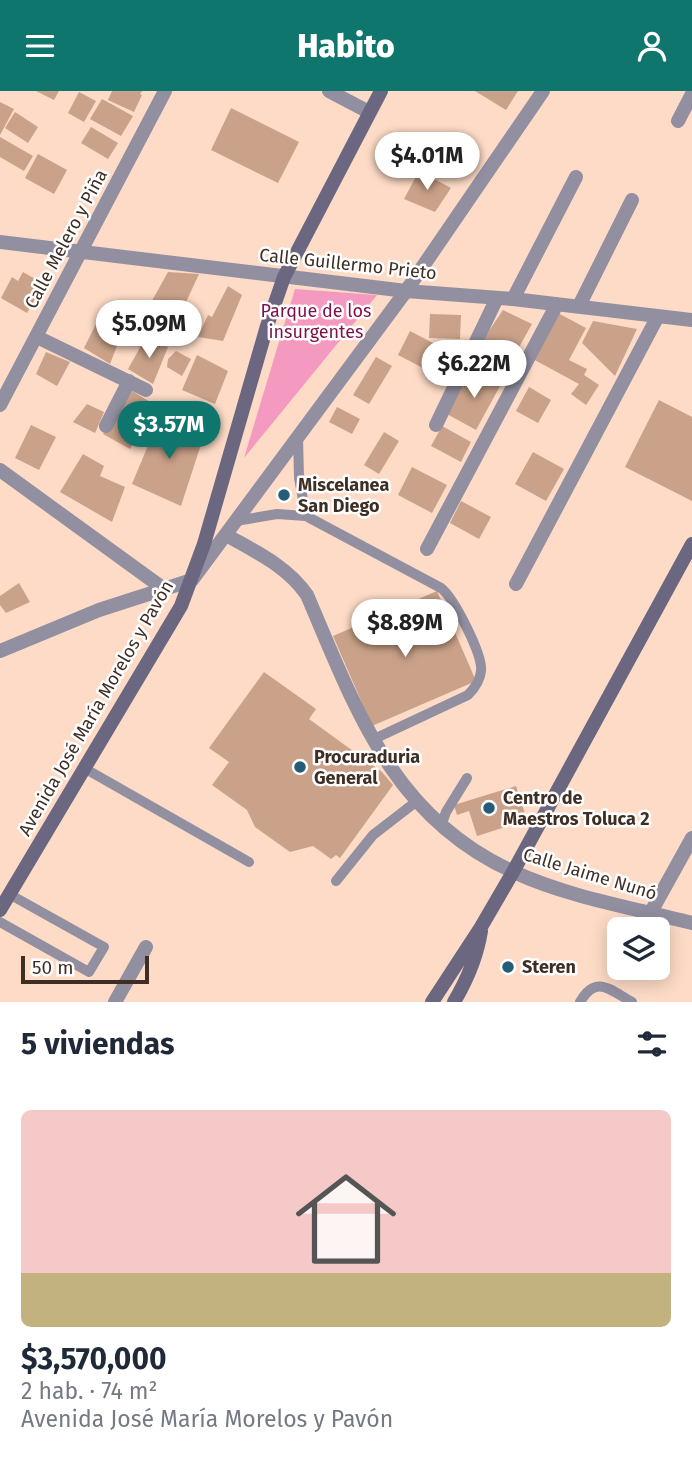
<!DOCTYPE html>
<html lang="es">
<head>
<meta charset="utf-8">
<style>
	:root { --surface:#fff; --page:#f2f2f3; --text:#1f2937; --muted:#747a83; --accent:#0f766e }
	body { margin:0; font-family:"Fira Sans",sans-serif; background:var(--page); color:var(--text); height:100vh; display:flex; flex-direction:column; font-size:26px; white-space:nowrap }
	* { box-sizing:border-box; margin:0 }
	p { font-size:23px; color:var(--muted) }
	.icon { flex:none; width:38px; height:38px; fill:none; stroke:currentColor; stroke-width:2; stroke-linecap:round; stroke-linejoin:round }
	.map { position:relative; height:911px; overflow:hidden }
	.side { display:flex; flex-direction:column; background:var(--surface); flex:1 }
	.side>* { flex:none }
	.fabs { position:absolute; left:607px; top:826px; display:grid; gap:14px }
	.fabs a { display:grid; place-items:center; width:63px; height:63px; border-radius:10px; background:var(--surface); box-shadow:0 4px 18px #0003; font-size:35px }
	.scale { position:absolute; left:21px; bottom:18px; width:128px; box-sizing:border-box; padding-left:7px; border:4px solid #3f2e24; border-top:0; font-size:19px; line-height:24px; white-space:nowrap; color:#3f2e24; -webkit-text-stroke:5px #fff; paint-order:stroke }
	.price { position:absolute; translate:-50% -60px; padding:0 16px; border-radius:24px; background:#fff; color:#222; font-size:23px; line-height:46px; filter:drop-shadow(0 2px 4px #0008) }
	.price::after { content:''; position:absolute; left:50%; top:42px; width:21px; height:16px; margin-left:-10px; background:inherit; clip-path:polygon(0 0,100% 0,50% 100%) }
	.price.on { background:var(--accent); color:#fff }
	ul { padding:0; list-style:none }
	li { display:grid; align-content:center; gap:14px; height:371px; padding:0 21px }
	li span { display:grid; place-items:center; height:217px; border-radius:10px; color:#555 }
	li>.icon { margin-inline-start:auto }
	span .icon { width:126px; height:126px; fill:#fffc; stroke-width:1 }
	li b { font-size:30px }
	h2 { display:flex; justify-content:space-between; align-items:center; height:84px; padding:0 21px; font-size:30px }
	header { display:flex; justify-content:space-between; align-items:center; height:91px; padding:0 21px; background:var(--accent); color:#fff; font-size:32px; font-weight:800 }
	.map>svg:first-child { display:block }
	.green { fill:#f499bf }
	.building { fill:#caa289 }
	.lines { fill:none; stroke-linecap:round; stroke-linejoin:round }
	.service { stroke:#928fa1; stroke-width:10 }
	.minor { stroke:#928fa1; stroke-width:14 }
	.secondary { stroke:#6b6780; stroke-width:14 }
	.poi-dot { fill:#255c77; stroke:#fff; stroke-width:2.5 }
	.labels { text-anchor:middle; stroke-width:5; stroke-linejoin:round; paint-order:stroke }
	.street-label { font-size:18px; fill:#3f2e24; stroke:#fff }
	.park-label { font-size:18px; fill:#7e104d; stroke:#fff }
	.poi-label { font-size:18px; font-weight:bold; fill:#3f2e24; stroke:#fff; text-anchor:start }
</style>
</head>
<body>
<header><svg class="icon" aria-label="menu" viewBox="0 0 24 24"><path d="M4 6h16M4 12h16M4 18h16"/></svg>Habito<svg class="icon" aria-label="person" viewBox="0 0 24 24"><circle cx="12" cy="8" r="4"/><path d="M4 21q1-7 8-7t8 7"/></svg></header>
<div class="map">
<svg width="692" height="911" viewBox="0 0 692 911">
	<rect width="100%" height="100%" fill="#fddbc6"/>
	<path class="green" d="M295,198L377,204L244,367Z"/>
	<path class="building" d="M36,0H59L54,9Z
		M112,0H142L140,3L142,4L134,21L108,9Z
		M475,0H518L506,19Z
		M79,1L96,10L84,31L68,22Z
		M102,8L133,25L121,45L90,28Z
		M0,11L14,18L0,44Z
		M231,17L299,51L278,92L211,59Z
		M15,21L38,36L28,52L5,37Z
		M91,36L118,52L108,68L81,52Z
		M0,46L33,65L24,80L0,66Z
		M38,63L67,79L54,103L25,87Z
		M419,80L451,97L435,121L404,108Z
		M23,181L44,193L27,222L1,207L12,186L18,190Z
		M168,181L199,183L169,248L139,233Z
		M228,195L242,204L223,250L198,246L208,224L212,226Z
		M503,219L532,233L504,283L472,265Z
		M556,221L586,237L569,269L587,278L584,284L599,294L586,314L571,303L579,293L531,267Z
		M430,223L461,224L460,248L429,247Z
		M98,229L123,239L110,273L84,257Z
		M593,230L637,238L615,285L582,252Z
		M410,240L435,253L423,277L398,264Z
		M146,246L168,256L153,293L128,278Z
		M176,260L191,268L182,285L167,276L168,268Z
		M46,261L70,271L57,295L36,283Z
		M197,264L228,280L215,313L182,299Z
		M376,266L392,275L369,313L353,304Z
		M471,279L500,295L476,339L447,323Z
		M529,296L551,309L538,332L516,320Z
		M129,298L155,314L130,358L103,343Z
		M659,309L692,326V410L625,376Z
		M87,313L104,321L95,342L73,331Z
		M337,316L360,328L352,343L329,331Z
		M159,328L205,341L181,415L132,393Z
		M31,334L56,346L39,379L15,367Z
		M442,335L471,351L461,371L431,355Z
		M384,341L399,350L379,383L364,374Z
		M533,361L564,378L546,410L515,393Z
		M83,363L104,375L100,385L125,396L112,431L60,401Z
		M412,376L447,394L432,422L398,404Z
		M461,410L491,426L479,448L450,432Z
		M19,492L30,511L6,522L0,514V505Z
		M437,500L476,590L372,635L333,545Z
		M264,581L316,618L309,628L382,681L393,694L340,767L336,764L331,768L313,755L290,761L255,736L247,719L212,694L229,671L209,657Z
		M516,695L527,729L477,745L469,720L457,724L454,714Z"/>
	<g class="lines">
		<path class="service" d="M298,346L299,387L306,425
			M236,430L277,423L306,425L441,497C454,507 483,564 481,580C480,590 475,597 468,604L372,649
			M84,677L249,771
			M441,735L446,721L467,687
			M336,790L373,744L417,710
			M0,831L89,881L104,856L9,803
			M580,911C596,883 610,899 632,911"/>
		<path class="minor" d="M329,0L369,21
			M678,30L692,3
			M0,151L406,200L513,208L692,229
			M513,208L576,86
			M579,215L632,109
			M37,246L146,299
			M0,314L165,0
			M436,334L497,207
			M106,335L129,290
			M0,379L164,498
			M226,444C256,461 287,475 307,504C356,618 392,726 514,781C568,806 634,817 692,832
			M427,458L557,213
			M516,493L658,225
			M0,560L99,519L192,489L406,200L543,0
			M651,821L692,747
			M115,911L146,856"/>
		<path class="secondary" d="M0,819L181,515L204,453L267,235L284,186L381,0
			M432,911L481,836L513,781L692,453
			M454,911C467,889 477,866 481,840"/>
	</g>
	<g class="poi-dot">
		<circle cx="284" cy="404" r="7"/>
		<circle cx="300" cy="676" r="7"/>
		<circle cx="489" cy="717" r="7"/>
		<circle cx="508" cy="876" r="7"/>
	</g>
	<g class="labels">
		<g class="street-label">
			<text transform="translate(66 148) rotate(-62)" y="6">Calle Melero y Piña</text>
			<text transform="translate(348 173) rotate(6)" y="6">Calle Guillermo Prieto</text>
			<text transform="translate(96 617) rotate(-60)" y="6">Avenida José María Morelos y Pavón</text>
			<text transform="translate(590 783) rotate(17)" y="6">Calle Jaime Nunó</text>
		</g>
		<g class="park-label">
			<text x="316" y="226">Parque de los<tspan x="316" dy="21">insurgentes</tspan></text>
		</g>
		<g class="poi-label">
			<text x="298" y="400">Miscelanea<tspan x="298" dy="21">San Diego</tspan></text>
			<text x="314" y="672">Procuraduria<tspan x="314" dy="21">General</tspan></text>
			<text x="503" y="713">Centro de<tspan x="503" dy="21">Maestros Toluca 2</tspan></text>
			<text x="522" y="882">Steren</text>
		</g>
	</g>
</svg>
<div class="fabs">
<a><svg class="icon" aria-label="layers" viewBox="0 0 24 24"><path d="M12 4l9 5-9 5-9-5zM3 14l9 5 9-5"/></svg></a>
</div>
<div class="scale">50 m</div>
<b class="price" style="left:427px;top:101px">$4.01M</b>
<b class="price" style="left:149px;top:269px">$5.09M</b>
<b class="price" style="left:474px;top:309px">$6.22M</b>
<b class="price on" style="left:169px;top:370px">$3.57M</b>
<b class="price" style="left:405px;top:568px">$8.89M</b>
</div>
<section class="side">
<h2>5 viviendas<svg class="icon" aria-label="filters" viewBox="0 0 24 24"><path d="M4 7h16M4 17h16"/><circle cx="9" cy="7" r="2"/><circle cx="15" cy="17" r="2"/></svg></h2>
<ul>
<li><span style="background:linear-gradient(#f6c9c9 75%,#c2b280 0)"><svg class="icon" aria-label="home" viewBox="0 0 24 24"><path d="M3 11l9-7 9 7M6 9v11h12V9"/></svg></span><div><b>$3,570,000</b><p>2 hab. · 74 m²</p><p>Avenida José María Morelos y Pavón</p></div></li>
</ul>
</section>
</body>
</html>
